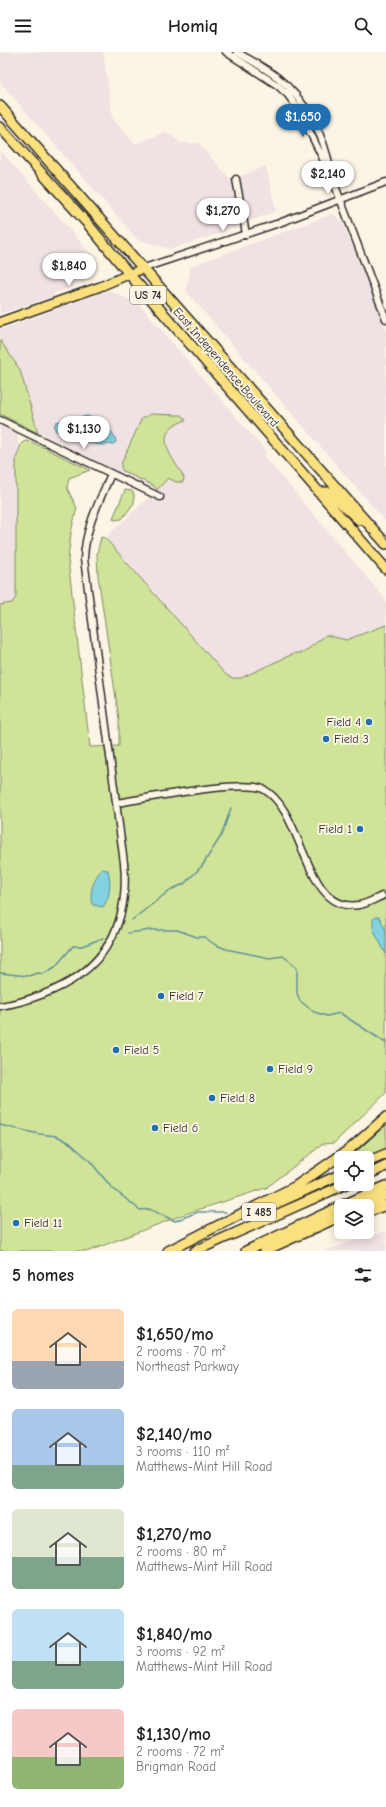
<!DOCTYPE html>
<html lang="en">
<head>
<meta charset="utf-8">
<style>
	:root { --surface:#fff; --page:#f2f2f2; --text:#202124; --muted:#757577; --accent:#1f6fb2 }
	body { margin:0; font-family:"Comic Neue",sans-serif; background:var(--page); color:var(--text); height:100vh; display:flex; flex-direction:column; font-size:15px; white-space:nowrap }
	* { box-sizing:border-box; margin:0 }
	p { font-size:13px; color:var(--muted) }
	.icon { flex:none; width:22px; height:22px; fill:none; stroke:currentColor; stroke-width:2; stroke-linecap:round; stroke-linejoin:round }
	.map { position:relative; height:1199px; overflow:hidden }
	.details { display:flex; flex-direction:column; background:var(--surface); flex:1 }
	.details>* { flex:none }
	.tools { position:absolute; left:334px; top:1099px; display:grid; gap:8px }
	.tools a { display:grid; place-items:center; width:40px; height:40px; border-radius:6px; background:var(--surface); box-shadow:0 2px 10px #0003; font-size:20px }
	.price { position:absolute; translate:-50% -34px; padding:0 9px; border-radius:14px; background:#fff; color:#222; font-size:13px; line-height:26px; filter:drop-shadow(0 1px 2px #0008) }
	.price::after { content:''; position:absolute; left:50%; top:24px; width:12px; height:9px; margin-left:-6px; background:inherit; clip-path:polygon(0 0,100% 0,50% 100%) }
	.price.current { background:var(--accent); color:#fff }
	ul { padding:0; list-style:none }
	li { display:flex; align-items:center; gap:12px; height:100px; padding:0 12px }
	li span { display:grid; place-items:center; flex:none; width:112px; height:80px; border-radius:6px; color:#555 }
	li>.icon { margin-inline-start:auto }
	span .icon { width:48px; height:48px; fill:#fffc; stroke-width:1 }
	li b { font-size:17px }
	h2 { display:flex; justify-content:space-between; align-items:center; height:48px; padding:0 12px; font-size:17px }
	header { display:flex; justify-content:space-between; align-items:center; height:52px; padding:0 12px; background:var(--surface); font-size:18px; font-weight:800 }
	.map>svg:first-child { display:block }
	.built { fill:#f0e1e3 }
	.green { fill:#d0e499; stroke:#7e8862 }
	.water { fill:#82d2df; stroke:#5f8f97 }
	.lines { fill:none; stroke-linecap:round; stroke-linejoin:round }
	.stream { stroke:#5f8f97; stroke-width:1.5 }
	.minor-casing { stroke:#2b2b2b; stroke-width:9 }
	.major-casing { stroke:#2b2b2b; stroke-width:11 }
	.highway-casing { stroke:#2b2b2b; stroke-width:12 }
	.minor { stroke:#fcf5e5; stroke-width:6 }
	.major { stroke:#fbe080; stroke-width:8 }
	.highway { stroke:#fbe080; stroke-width:9 }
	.poi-dot { fill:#1f6fb2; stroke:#fcf5e5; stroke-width:1.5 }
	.labels { text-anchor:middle; stroke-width:4; stroke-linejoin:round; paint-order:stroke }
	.shield { fill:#fcf5e5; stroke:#6a6863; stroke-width:1 }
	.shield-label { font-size:11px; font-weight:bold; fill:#2b2b2b }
	.street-label { font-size:12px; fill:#2b2b2b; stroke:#fcf5e5 }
	.poi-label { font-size:12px; fill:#2b2b2b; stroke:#fcf5e5; text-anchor:start }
</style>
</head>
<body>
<header><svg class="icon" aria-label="menu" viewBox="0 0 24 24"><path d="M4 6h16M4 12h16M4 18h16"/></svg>Homiq<svg class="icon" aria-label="search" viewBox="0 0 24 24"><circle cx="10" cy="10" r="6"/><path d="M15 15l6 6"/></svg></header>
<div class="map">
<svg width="386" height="1199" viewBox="0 0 386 1199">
	<rect width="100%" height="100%" fill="#fcf5e5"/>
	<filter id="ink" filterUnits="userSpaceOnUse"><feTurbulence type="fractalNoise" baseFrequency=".025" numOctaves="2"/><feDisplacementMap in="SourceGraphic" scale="8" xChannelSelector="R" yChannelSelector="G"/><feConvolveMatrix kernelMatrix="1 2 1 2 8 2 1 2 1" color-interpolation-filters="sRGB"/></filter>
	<g filter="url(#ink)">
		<path class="built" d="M0,0H103L113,67L135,92L166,80L181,91H198L231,128L266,114L276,159L217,182L171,197L138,188L0,30Z
			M0,98L92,203L84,231L54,241V244L0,262Z
			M333,162L342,170L366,226L386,277V470L186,239L191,214Z
			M109,238L139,252L267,401L264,404L386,548V576L235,633L105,486L157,438L0,362V278Z
			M0,373L18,382V550L0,553Z
			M386,1179V1199H323Z"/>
		<path class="green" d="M0,288L20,318L38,381L0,362Z
			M151,362L177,363H181L186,368C182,370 178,371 174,373C154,388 177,411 184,426L183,430H176L168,426L157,438L154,434L123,419L121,416L122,410L142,366Z
			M25,389L32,390L90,418L69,426L67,436L77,456L71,480L68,508L90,695L119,694V667L98,524L97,502L101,485L105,486L226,623L232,626H241L295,601H303L326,583L346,588L386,573V1041L334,1091L323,1092L266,1136L185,1162L89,1199H0V553L12,551L16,545V407L21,392Z
			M125,438L132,439L134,442V451L122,467L114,468L113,466Z
			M386,1073V1106L367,1115V1106H349Z"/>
		<path class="water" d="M87,364C96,366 116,379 116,390L113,392C94,396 74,385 56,379L54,375L56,370Z
			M102,817L108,818C111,829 111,845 103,855L93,853C87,844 95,824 102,817Z
			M376,865H379L386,878V902L373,877V867Z"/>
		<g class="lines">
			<path class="stream" d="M132,868L170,838L184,832L202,814L221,784L231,756
				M128,881L151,878H177L197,885H204L214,892L226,897L269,906L283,904L297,915V941L300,949L314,960L327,964L340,961L386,991
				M0,921L28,924L38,921L43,922L55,915L73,894H82L103,886
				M0,1073L39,1082L57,1084L70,1091L89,1108L112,1136L140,1158L149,1157L175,1169L198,1160H226"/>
			<g class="minor-casing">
				<path id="minor" d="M226,0L277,33L288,43L299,58L331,123L386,267
					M237,0C250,8 265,16 277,25C305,47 324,82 330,117
					M236,127L246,182
					M144,216L279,171L386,130
					M0,368L160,445
					M116,751C144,747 242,727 263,737C305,758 303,862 359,853C367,852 375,847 382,844
					M0,954C14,952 28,948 41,943C102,921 130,876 124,811L84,507C85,476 99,450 111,422"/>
			</g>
			<g class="major-casing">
				<path id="major" d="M0,270L99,235L144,216"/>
			</g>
			<g class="highway-casing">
				<path id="highway" d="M0,54L386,492
					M0,75L87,171L130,223L386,517
					M318,440H329L359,468
					M367,1110L386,1102
					M367,1123L386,1114
					M271,1154L341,1122
					M341,1154L386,1134
					M362,1154L386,1143
					M367,1160L386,1153
					M168,1199L296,1134L350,1097L386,1065
					M195,1199L346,1132
					M246,1199L341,1154
					M264,1199L341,1164"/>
			</g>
			<use href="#minor" class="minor"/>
			<use href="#major" class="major"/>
			<use href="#highway" class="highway"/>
		</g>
	</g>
	<g class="poi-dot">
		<circle cx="369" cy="670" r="4"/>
		<circle cx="326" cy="687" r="4"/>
		<circle cx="360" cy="777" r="4"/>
		<circle cx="161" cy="944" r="4"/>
		<circle cx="116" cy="998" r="4"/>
		<circle cx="270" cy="1017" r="4"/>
		<circle cx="212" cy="1046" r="4"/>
		<circle cx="155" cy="1076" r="4"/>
		<circle cx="16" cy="1171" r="4"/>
	</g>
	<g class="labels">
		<g class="shield">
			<rect x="130" y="234" width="36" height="18" rx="3"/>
			<rect x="242" y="1151" width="34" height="18" rx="3"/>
		</g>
		<g class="shield-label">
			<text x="148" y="247">US 74</text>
			<text x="259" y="1164">I 485</text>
		</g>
		<g class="street-label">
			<text transform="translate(226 315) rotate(49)" y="4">East Independence Boulevard</text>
		</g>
		<g class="poi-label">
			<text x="361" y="674" text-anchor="end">Field 4</text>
			<text x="334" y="691">Field 3</text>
			<text x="352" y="781" text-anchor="end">Field 1</text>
			<text x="169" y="948">Field 7</text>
			<text x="124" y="1002">Field 5</text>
			<text x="278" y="1021">Field 9</text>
			<text x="220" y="1050">Field 8</text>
			<text x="163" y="1080">Field 6</text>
			<text x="24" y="1175">Field 11</text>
		</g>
	</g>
</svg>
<div class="tools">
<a><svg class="icon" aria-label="locate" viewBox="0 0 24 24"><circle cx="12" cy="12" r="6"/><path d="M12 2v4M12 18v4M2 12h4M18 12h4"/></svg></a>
<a><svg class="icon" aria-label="layers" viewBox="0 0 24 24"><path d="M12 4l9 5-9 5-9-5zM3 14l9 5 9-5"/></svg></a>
</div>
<b class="price current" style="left:303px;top:86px">$1,650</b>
<b class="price" style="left:328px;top:143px">$2,140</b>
<b class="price" style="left:223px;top:180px">$1,270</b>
<b class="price" style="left:69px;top:235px">$1,840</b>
<b class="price" style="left:84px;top:398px">$1,130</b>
</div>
<section class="details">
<h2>5 homes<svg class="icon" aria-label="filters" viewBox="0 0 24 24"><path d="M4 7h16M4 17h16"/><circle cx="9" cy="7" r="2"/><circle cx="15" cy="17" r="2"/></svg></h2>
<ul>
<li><span style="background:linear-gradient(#ffd9b3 65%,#9aa5b1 0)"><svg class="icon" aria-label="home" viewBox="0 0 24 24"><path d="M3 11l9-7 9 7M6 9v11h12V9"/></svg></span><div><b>$1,650/mo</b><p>2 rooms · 70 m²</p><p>Northeast Parkway</p></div></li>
<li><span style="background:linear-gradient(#a9c7e8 70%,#7fa58c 0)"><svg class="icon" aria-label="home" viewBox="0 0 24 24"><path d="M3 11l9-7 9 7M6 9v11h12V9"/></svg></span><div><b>$2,140/mo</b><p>3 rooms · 110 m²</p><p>Matthews-Mint Hill Road</p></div></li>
<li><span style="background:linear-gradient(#dfe7d0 60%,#7fa58c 0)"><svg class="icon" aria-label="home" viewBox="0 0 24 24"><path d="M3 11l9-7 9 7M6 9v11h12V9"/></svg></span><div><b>$1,270/mo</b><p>2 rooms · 80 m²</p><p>Matthews-Mint Hill Road</p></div></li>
<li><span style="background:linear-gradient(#bfe0f5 65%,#7fa58c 0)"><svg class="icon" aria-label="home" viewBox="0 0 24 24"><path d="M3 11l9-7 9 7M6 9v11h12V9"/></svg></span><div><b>$1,840/mo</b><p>3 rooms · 92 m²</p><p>Matthews-Mint Hill Road</p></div></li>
<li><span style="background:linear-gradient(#f6c9c9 60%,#8fb573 0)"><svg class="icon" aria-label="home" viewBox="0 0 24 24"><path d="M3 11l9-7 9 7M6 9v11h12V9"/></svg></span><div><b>$1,130/mo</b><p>2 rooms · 72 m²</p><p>Brigman Road</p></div></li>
</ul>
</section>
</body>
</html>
